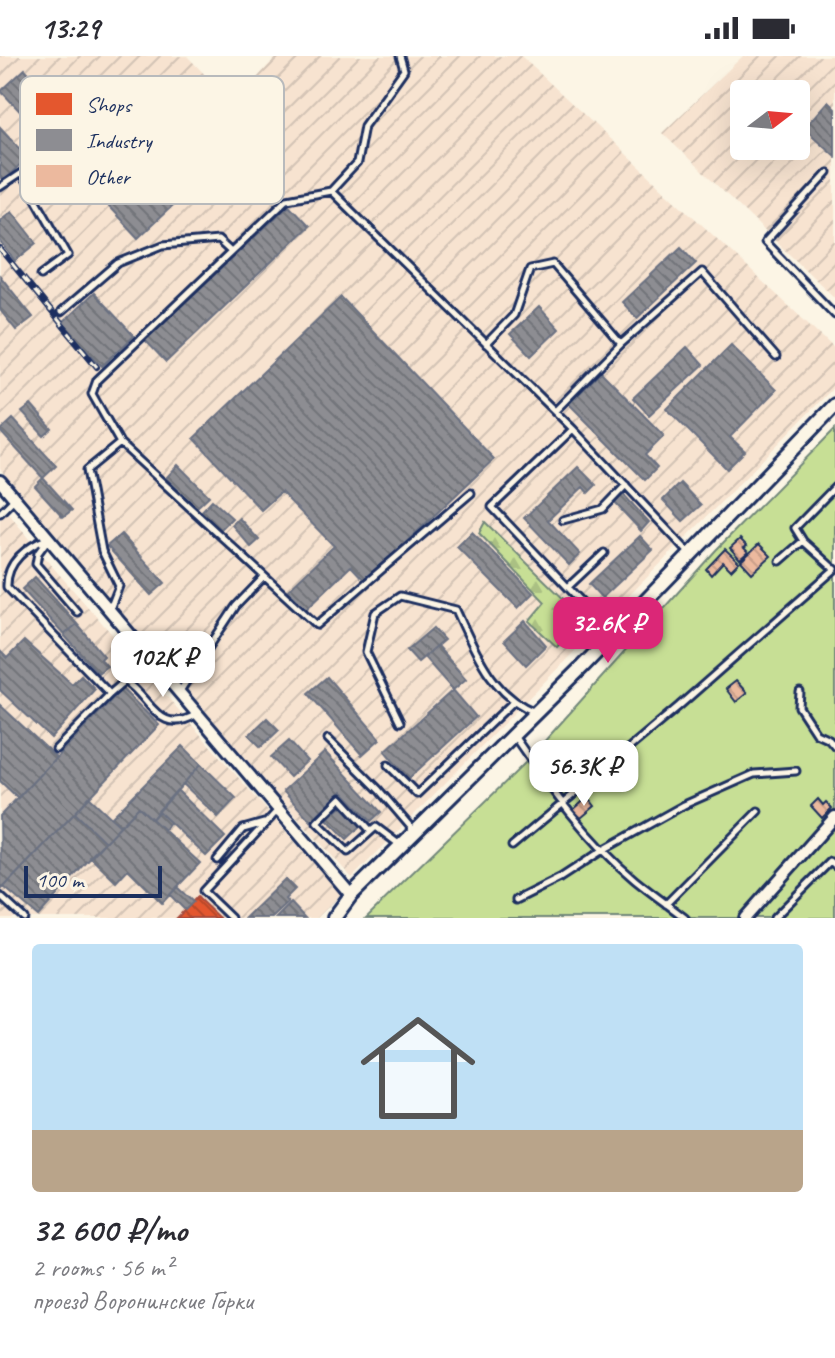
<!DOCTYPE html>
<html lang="en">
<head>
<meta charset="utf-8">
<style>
	:root { --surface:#fff; --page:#f7f7f7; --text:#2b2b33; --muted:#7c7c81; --line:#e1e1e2; --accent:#db2777 }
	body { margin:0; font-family:Caveat,sans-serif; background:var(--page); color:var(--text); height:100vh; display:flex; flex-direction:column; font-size:30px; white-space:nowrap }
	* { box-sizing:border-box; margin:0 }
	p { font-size:26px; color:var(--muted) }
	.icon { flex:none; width:44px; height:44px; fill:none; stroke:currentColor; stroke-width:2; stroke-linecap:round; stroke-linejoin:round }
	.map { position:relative; height:862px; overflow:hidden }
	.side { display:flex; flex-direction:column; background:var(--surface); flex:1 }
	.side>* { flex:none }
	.needle { width:52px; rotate:74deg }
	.tools { position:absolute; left:730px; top:24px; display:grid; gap:16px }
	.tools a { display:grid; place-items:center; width:80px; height:80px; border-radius:8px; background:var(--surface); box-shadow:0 8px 32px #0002; font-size:40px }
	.scale { position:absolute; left:24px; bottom:20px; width:138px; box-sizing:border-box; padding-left:8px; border:4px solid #1b2f5e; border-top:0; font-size:22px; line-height:28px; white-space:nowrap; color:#1b2f5e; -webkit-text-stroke:6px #fcf5e5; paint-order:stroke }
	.price { position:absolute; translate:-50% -68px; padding:0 18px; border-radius:16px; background:#fff; color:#222; font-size:26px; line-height:52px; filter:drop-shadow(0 2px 4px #0008) }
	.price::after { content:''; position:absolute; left:50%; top:48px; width:24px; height:18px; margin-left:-12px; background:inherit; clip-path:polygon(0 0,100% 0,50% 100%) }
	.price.current { background:var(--accent); color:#fff }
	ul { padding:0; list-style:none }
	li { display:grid; align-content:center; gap:16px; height:424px; padding:0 32px }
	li+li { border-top:2px solid var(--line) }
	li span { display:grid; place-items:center; height:248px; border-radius:8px; color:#555 }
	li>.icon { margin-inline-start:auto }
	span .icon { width:144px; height:144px; fill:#fffc; stroke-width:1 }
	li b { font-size:34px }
	.status { display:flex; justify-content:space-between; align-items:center; height:56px; padding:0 40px; background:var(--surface); direction:ltr }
	.status svg { height:22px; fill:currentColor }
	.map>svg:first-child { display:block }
	.industrial { fill:url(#industrial-furrows); fill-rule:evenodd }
	.forest { fill:url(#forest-firs); stroke:#71877a; stroke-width:2 }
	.garden { fill:#c7df95; stroke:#71877a; stroke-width:2 }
	.shops { fill:url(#shops-back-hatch); stroke:#a84b3c; stroke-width:2 }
	.industry { fill:url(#industry-back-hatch); stroke:#6b7182; stroke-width:2 }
	.building { fill:url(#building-back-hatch); stroke:#1b2f5e; stroke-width:2 }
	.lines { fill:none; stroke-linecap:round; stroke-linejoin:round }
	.service-casing { stroke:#1b2f5e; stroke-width:11 }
	.minor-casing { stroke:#1b2f5e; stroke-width:16 }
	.tertiary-casing { stroke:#1b2f5e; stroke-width:18 }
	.service { stroke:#fcf5e5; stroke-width:5 }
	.minor { stroke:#fcf5e5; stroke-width:10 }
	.tertiary { stroke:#fcf5e5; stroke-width:12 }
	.rail-casing { stroke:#1b2f5e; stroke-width:6 }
	.rail { stroke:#fcf5e5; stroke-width:3; stroke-dasharray:9; stroke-linecap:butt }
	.key { fill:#fcf5e5; stroke:#b8babc; stroke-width:2 }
	.key-label { font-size:22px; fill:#1b2f5e }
</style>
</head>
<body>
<div class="status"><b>13:29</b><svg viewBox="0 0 49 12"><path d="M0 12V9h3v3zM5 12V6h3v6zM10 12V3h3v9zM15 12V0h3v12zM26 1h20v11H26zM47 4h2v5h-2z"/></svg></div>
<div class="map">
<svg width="835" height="862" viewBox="0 0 835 862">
	<defs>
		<pattern id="industrial-furrows" width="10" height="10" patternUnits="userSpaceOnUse" patternTransform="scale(2)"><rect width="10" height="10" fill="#f7e3d0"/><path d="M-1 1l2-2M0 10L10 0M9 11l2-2" fill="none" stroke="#d3c3b5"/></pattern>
		<pattern id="forest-firs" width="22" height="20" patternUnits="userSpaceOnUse" patternTransform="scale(2)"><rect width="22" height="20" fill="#c7df95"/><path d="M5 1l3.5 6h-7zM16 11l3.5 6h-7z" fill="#aac083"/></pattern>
		<pattern id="shops-back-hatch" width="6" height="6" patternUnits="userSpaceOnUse" patternTransform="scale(2)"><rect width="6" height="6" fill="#e4572e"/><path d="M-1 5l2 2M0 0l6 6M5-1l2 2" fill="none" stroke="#b8482a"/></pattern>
		<pattern id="industry-back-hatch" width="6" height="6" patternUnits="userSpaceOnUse" patternTransform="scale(2)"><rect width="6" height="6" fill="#8d8d92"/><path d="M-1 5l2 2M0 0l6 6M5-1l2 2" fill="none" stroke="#72747a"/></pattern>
		<pattern id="building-back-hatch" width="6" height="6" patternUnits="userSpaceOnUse" patternTransform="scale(2)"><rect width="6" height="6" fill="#ecb99e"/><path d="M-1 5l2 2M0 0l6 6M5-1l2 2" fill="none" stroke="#ca9f8a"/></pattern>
	</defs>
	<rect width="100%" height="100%" fill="#fcf5e5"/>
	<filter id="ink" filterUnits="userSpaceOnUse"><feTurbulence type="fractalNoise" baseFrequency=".0125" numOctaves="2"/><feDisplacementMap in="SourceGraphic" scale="16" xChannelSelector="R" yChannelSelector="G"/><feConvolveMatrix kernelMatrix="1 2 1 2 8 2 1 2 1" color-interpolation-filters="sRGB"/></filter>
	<g filter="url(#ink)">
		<path class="industrial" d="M0,0H187L233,48L277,0H521L835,293V330L352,822L274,736L0,413Z
			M743,0H835V242L662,77ZM744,38H796V90H744Z
			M0,446L36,492L341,838L317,862H0Z"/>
		<path class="forest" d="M485,466L584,563L557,591L529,565L545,546L479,477Z"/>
		<path class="garden" d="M835,373V862H366L525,707L716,494Z"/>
		<path class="shops" d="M197,841L219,862H177Z"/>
		<path class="industry" d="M25,13L127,123L180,74L214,111L138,182L1,35Z
			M828,45L835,52V100L804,72Z
			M0,71L28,101L3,125L0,121Z
			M289,149L309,170L166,306L145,284Z
			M12,155L37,187L15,205L0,185V164Z
			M681,191L696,207L637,262L622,246Z
			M0,220L33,261L16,274L0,254Z
			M94,237L134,280L102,310L62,267Z
			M341,241L494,403L365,525L351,510L305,554L288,534L334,490L281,436L261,454L194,382Z
			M539,251L559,273L531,300L510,278Z
			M731,289L776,334L730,381L745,395L727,413L667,353Z
			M687,291L703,309L649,359L633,342Z
			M601,316L664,380L645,399L657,412L645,424L569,348Z
			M31,349L52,373L44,380L22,356Z
			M13,363L56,410L43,422L0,375Z
			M178,409L209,440L196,452L166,422Z
			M578,411L596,429L588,437L583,431L548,464L580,498L569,509L524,462Z
			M43,422L72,454L63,461L35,430Z
			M680,427L701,449L683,465L663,444Z
			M623,438L649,466L641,475L614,446Z
			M212,444L232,462L219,475L200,457Z
			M239,462L259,484L251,491L232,469Z
			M472,476L533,537L518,552L457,491Z
			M121,478L165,527L151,539L107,490Z
			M640,480L653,494L602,542L589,528Z
			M35,521L77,568L64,579L22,533Z
			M525,565L546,589L526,609L504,585Z
			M77,568L104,600L101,603L107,610L98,617L64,579Z
			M433,572L444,584L418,606L407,594Z
			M24,585L72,628L81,619L95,633L51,682L0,634V595L7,602Z
			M437,590L466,623L453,634L424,601Z
			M327,621L380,683L362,699L308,637Z
			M122,633L159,669L1,834L0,760Z
			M453,634L476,661L408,723L385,695Z
			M0,649L56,701L18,742L0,725Z
			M267,662L279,674L261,691L249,679Z
			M289,685L307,705L290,721L271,701Z
			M183,690L201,708L152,763L139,751L120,770L111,762Z
			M325,696L381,756L371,765L342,735L311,765L283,735Z
			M201,708L236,742L218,761L183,728Z
			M177,734L225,781L206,800L158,755Z
			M89,741L120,770L105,786L75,757Z
			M341,750L361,770L347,783L327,763Z
			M139,751L200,807L162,847L128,813L116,826L90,801Z
			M158,755L170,766L164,774L152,763Z
			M75,757L105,786L38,860L4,831Z
			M285,823L295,833L285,843L288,847L272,862H245Z
			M177,831L193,846L185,854L170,839Z
			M291,847L305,862H276Z"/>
		<path class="building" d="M740,483L747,490L744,492L748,496L740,503L730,492Z
			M759,488L771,500L752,517L741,505Z
			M725,493L739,506L731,514L723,506L711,519L706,513Z
			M736,625L747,637L736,646L726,633Z
			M588,741L595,750L581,762L573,754Z
			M818,743L823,749L826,746L832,752L822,762L811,750Z"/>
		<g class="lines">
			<g class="service-casing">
				<path id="service" d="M400,0L404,14L364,70L357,107L331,135L287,143L97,324L92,338L120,387L317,569L471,437
					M828,117L765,186L835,259
					M0,131L21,117L68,199L41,219
					M331,135L573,373L691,499
					M61,256L118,207L163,189L218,184L231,196
					M486,288L514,259L530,213L553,208L621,288L555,355
					M621,288L702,216L776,301
					M573,373L492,451L612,578
					M0,457L14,443
					M563,464L603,453L626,429
					M780,505L803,485
					M834,513L803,485L795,472L835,431
					M568,531L604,497
					M110,553L119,530L102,495L87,414L120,387
					M77,556L36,508L38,497L49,482C27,490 6,506 7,531L110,638L125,625C152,643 158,681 197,658
					M180,635L236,550L264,521
					M800,636L799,651L816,677L829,683L835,690
					M400,666L366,596L375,557L400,540L456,554C474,593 492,640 535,656
					M514,680C549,731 587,784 635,824C651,837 668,849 685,862
					M328,683L379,734L414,775
					M56,693L110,638
					M388,709L417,738L513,646
					M371,775L341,742L317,766L348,796L376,771L400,789
					M512,790L679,650L835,513
					M217,804L243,773L264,767
					M0,840L24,862
					M516,844L560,822L603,794L684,749L754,718L796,715
					M666,848L758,755
					M231,862L203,835L278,754
					M774,862L830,806L835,810"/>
			</g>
			<g class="minor-casing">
				<path id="minor" d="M0,425L351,839
					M745,862L835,761"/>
			</g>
			<g class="tertiary-casing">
				<path id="tertiary" d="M334,862L351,839L582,611L835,349"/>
			</g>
			<use href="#service" class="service"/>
			<use href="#minor" class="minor"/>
			<use href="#tertiary" class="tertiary"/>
			<g class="rail-casing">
				<path id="rail" d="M0,193L97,311"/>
			</g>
			<use href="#rail" class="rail"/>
		</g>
	</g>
	<rect x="20" y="20" width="264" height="128" rx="12" class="key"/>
	<rect x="36" y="37" width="36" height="22" fill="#e4572e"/>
	<rect x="36" y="73" width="36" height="22" fill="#8d8d92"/>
	<rect x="36" y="109" width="36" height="22" fill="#ecb99e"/>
	<g class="key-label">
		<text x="86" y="56">Shops</text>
		<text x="86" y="92">Industry</text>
		<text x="86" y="128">Other</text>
	</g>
</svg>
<div class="tools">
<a><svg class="needle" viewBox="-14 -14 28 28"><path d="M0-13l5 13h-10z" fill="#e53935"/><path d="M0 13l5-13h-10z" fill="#7c7c81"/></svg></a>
</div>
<div class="scale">100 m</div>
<b class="price current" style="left:608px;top:609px">32.6K ₽</b>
<b class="price" style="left:163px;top:643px">102K ₽</b>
<b class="price" style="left:584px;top:752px">56.3K ₽</b>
</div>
<section class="side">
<ul>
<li><span style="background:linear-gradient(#bfe0f5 75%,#b9a48a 0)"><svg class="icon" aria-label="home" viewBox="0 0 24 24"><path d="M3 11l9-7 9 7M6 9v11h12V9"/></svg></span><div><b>32 600 ₽/mo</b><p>2 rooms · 56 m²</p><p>проезд Воронинские Горки</p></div></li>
</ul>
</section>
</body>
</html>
